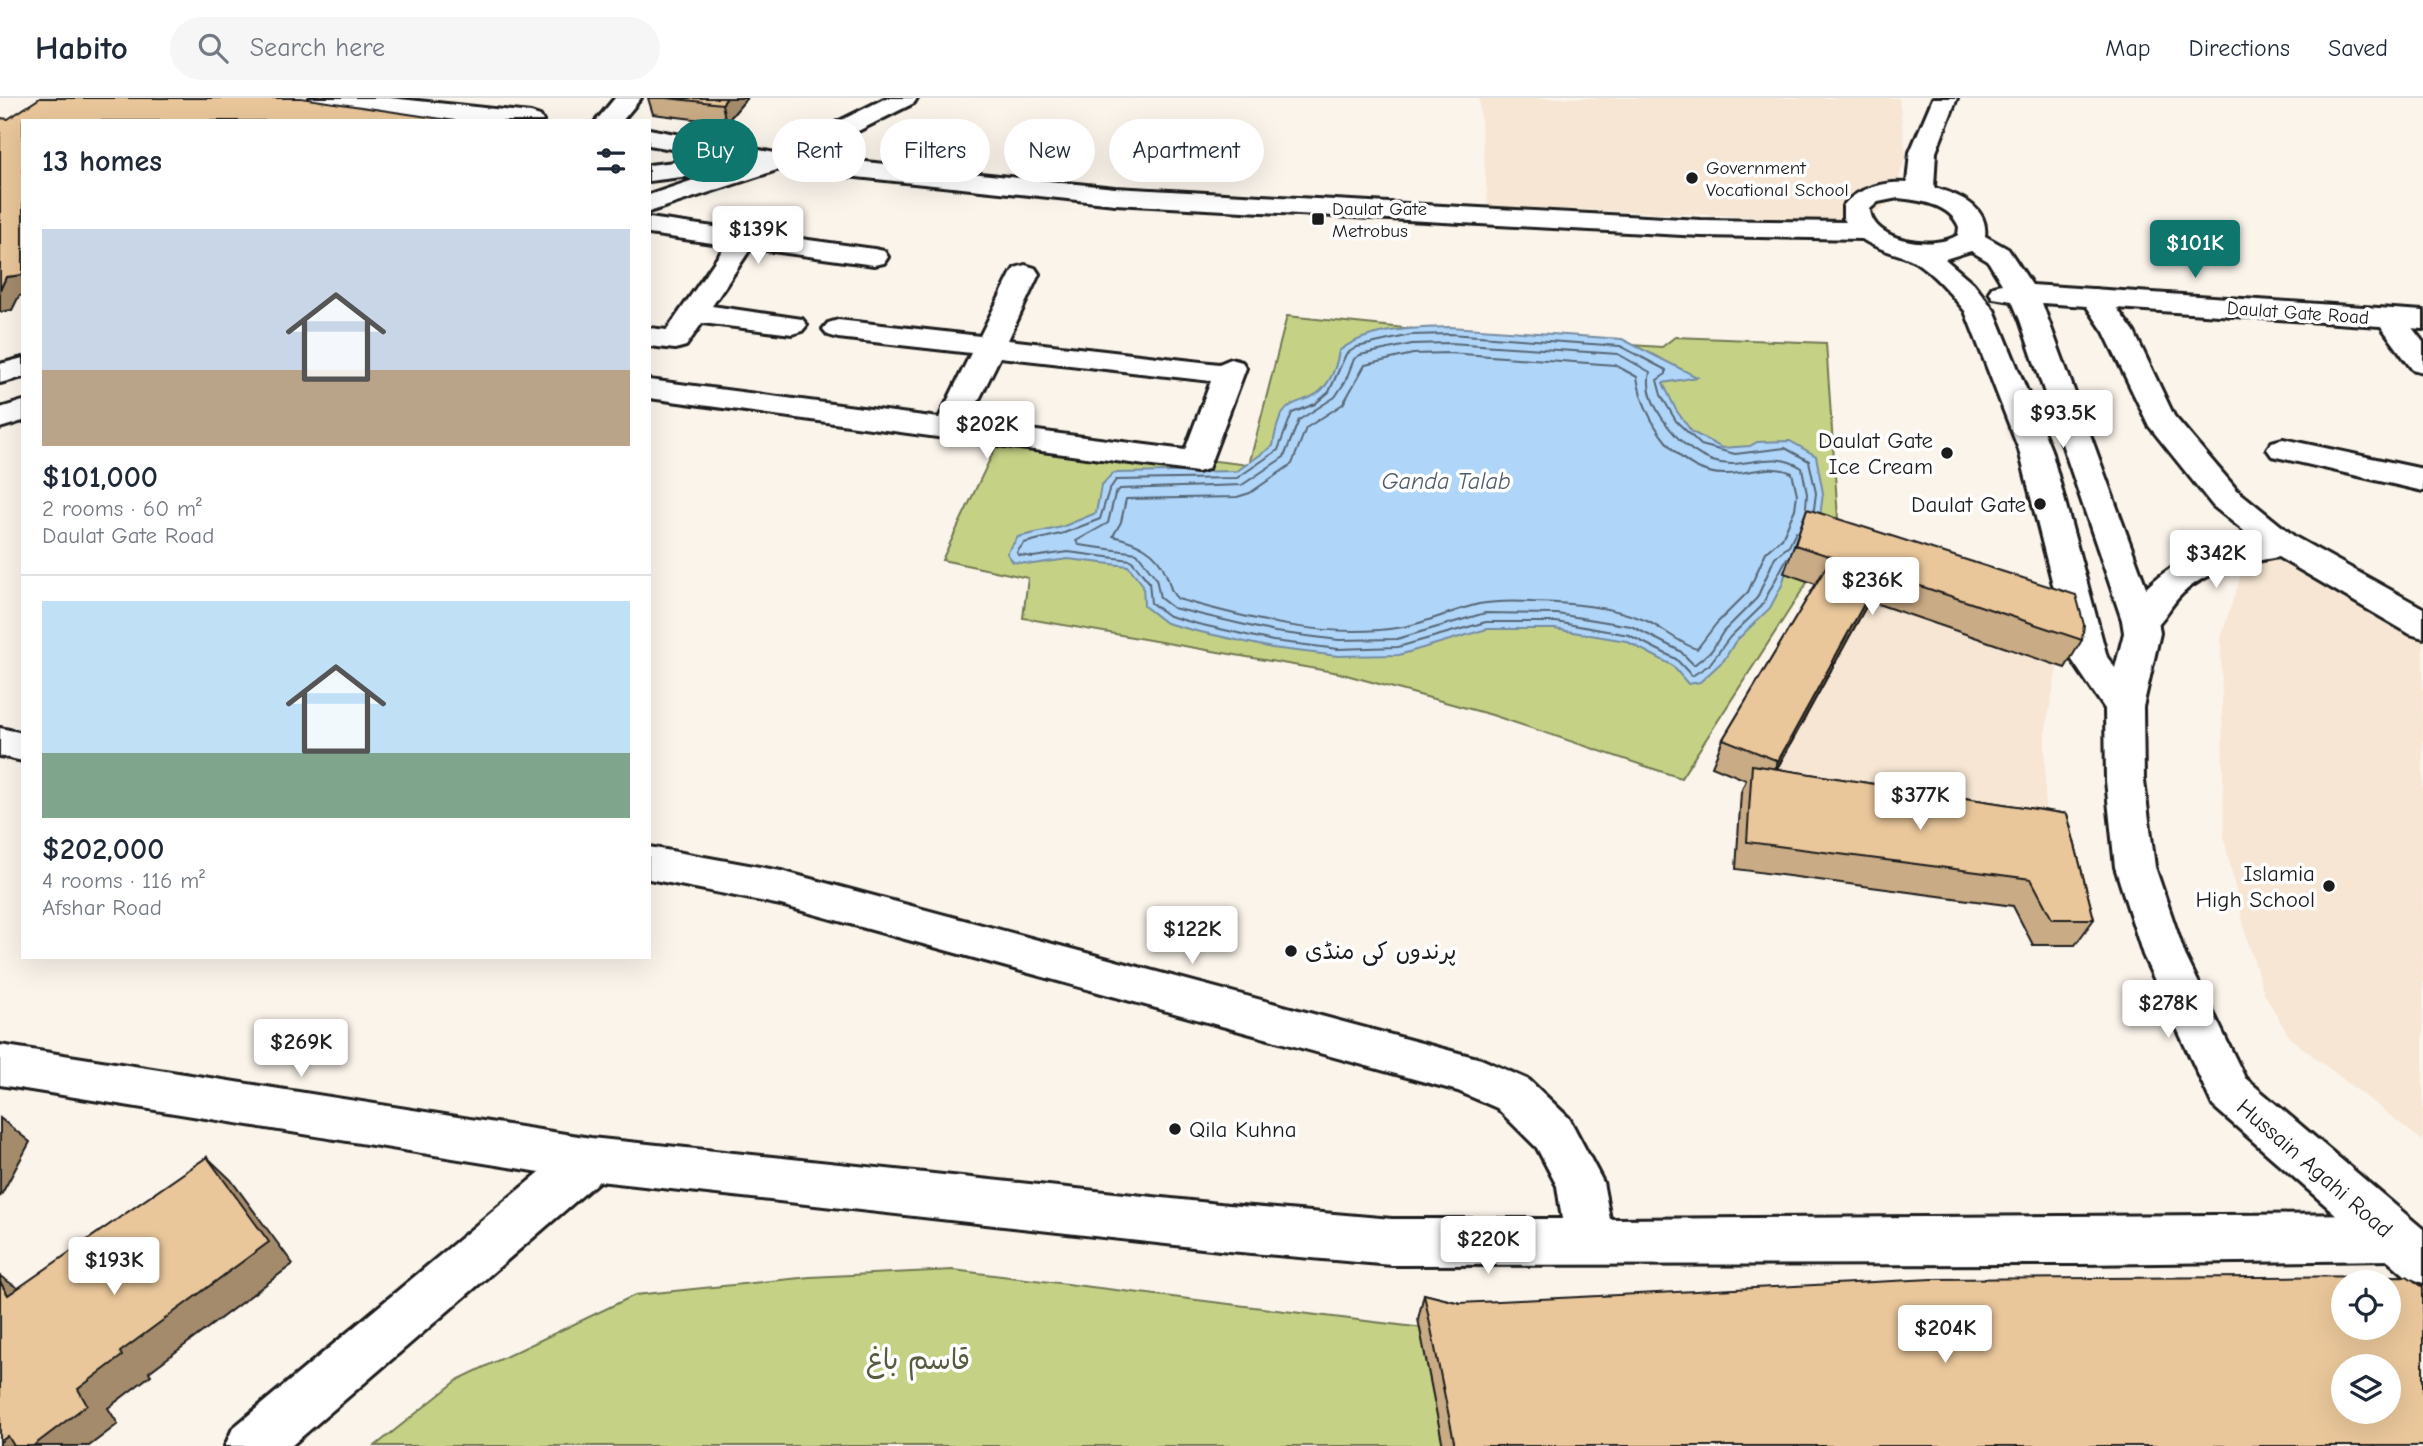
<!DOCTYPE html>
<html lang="en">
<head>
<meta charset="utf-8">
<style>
	:root { --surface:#fff; --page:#f6f6f7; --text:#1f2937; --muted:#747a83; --line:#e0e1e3; --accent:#0f766e }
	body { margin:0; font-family:"Comic Neue","Playpen Sans Arabic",sans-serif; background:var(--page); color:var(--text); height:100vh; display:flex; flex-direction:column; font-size:26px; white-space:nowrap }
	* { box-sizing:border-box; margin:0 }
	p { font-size:23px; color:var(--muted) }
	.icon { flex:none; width:38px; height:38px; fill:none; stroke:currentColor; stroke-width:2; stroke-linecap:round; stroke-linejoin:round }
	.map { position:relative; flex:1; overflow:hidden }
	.sheet { position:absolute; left:21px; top:21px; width:630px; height:840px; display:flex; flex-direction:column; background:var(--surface); border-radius:0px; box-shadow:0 7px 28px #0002 }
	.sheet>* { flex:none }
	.guide { position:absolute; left:672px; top:21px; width:665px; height:63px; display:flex; gap:14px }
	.buttons { position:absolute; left:2331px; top:1172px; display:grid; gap:14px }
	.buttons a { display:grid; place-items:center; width:70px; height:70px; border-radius:50%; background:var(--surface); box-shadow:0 7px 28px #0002; font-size:35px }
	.price { position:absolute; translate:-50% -60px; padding:0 16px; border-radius:7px; background:#fff; color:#222; font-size:23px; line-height:46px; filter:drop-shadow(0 2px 4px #0008) }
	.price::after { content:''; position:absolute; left:50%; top:42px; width:21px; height:16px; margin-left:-10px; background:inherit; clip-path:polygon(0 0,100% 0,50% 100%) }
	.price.on { background:var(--accent); color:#fff }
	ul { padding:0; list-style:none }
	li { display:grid; align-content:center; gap:14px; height:371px; padding:0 21px }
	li+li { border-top:2px solid var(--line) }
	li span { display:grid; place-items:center; height:217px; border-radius:0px; color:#555 }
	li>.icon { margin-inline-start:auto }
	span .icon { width:126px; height:126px; fill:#fffc; stroke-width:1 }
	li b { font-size:30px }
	h2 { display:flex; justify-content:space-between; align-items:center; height:84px; padding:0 21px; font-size:30px }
	.tag { padding:0 24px; border-radius:32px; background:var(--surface); box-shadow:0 7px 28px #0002; font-size:24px; line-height:63px }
	.tag.on { background:var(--accent); color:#fff }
	header { display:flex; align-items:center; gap:42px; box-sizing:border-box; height:98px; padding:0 35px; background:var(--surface); border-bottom:2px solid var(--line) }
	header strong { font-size:33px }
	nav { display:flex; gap:38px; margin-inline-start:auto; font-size:24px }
	.search { width:490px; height:63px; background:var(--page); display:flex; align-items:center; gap:18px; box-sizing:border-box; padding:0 24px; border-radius:38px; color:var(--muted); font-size:26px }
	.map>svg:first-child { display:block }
	.built { fill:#f6e6d3 }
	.green { fill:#c5d286; stroke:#707751; stroke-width:2 }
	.water { fill:#afd5f9; stroke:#748ba1; stroke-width:2 }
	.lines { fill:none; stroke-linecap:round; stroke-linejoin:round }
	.shore { stroke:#576674; stroke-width:2 }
	.minor-casing { stroke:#1c1c1c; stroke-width:6 }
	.major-casing { stroke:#1c1c1c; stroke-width:6 }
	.minor { fill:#fff; fill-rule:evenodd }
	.major { fill:#fff; fill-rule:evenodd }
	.wall { fill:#c9ab85; stroke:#1c1c1c; stroke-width:2 }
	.shaded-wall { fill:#a48b6c; stroke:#1c1c1c; stroke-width:2 }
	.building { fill:#eac79b; stroke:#1c1c1c; stroke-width:2; fill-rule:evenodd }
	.poi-dot { fill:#1c1c1c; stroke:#fff; stroke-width:2.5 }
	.labels { text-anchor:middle; stroke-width:7; stroke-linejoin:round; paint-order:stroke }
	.far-poi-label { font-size:19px; fill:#1c1c1c; stroke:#fff; text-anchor:start }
	.far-street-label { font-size:19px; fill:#1c1c1c; stroke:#fff }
	.poi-label { font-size:23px; fill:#1c1c1c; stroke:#fff; text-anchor:end }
	.street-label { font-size:23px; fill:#1c1c1c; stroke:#fff }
	.water-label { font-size:24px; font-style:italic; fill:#4f5d69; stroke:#fff }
	.near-park-label { font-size:28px; fill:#575c41; stroke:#fff }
</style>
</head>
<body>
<header>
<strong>Habito</strong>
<div class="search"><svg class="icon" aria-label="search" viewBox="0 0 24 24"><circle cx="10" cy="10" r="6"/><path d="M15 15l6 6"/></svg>Search here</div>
<nav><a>Map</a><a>Directions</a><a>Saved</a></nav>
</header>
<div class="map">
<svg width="2423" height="1348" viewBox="0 0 2423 1348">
	<rect width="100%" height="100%" fill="#fbf4eb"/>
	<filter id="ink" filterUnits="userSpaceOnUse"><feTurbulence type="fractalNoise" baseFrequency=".0143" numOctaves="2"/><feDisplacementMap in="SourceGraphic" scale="14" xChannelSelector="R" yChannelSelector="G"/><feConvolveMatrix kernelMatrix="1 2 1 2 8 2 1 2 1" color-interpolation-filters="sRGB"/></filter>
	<g filter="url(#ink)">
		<path class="built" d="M1479,0H1899L1906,57L1892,103L1874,115L1839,122L1488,108Z
			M2283,447L2423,528V1043L2290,940L2264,895L2246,837L2224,740L2221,540L2241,477Z
			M1831,484L2067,515L2045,635V712L2049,743L2013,808L1748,769L1741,694L1753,677Z"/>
		<path class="green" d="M1287,218L1473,237L1662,249L1675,239L1826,245L1839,435L1681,680L1492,617L1339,575L1023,520L1028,480L942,462L1001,338L1249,367Z
			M953,1172L1431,1231L1451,1348H375L459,1281L635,1197L810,1179Z"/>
		<path class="water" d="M1450,229L1622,241L1697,279L1663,285L1676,312L1692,334L1722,350L1750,348L1757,344L1790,343L1816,358L1823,395L1820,419L1788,467L1782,487L1770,510L1735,544L1724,562L1700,584L1688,586L1672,567L1626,543L1555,531H1487L1399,557L1338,558L1272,550L1196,533L1166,525L1144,508L1143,487L1128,468L1068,461L1033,466L1013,464L1007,455L1018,439L1062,429L1096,415L1101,388L1113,375L1237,373L1273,348C1275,335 1278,316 1290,308C1296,304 1305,302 1311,299C1329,291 1336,271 1339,253C1368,230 1413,230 1450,229Z"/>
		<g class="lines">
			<path class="shore" d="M1449,255L1615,267L1637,279C1643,321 1679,378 1727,376C1750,376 1770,365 1792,375L1797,396L1795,411L1782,440L1766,454L1748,494L1716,526L1697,551C1686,549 1660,529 1647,523C1612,508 1569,505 1532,504C1514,503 1496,503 1479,506C1453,512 1429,524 1403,529C1328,542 1249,521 1178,501C1169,493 1171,487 1166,476C1157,452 1136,444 1113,438L1121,424L1126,401L1237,399L1250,395L1292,366L1306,330L1343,306L1365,267L1413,256Z
				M1796,434L1789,448L1775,459L1757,500L1723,534L1712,552L1694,567L1680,553L1631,528L1557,516L1485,515L1397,541L1339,542L1275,534L1173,510L1160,500L1156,480L1137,455L1079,447L1076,443L1108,425L1115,396L1120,391L1242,387L1284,359L1299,322L1335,299L1345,284L1354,261L1360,257L1412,246L1450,245L1618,256L1650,274C1646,291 1653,306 1662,320C1678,344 1703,367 1733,366C1759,364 1778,355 1802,370L1807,396L1806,409
				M1787,460L1761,509L1730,539L1709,567L1692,578L1676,561L1629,537L1556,524H1486L1398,549L1338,551L1273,543L1198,526L1169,518L1151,505L1149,484L1131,462L1068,454L1033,459L1019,457L1017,454L1024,445L1064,435L1100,421L1109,392L1116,382L1237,380L1278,352L1292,315L1315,306L1329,294L1346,256L1357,249L1411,237L1450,236L1620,248L1666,272V276L1657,282L1661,297L1676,323L1701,347L1735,356L1785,350L1809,363L1816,395L1814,411"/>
			<g class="minor-casing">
				<path id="minor" d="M615,0H641L622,23H596Z
					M649,120L874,151L884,153L888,159L884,165L874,167L751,150L712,208L802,221L807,227L802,233L792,236L702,225L686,248L675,251L649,248V230L667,232L726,147L649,136Z
					M1025,167L1035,170L1039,176L1008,242L1219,266L1231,261L1242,264L1246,270L1208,371L1197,374L649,300V282L939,320L971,255L838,240L828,237L823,231L828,225L838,222L980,238L1011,176L1015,170ZM1000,259L1211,283L1185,352L968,324Z
					M2095,191L2105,194L2134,234L2174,318L2237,392L2295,439L2423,510V540L2410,536L2278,459C2245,465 2207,471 2182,496C2171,506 2165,521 2154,530C2145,536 2136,533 2127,531L2122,522C2153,469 2196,453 2254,441L2213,408L2149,328L2104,234L2081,200L2085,194Z
					M2390,211L2400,214L2423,244V274L2412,271L2375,220L2380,214Z
					M2283,341L2423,371V393L2272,358L2267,351L2272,344Z
					M0,630L23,635V663L0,658Z
					M649,749L781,773L1481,961L1529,982L1569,1020L1603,1084L1610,1121L2393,1116L2410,1123L2417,1139L2410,1155L2393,1162L2079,1166L1392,1167L1229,1153L599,1083L291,1348H225L233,1330L540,1074L0,987V947L591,1040L1229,1107L1392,1121H1562L1557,1088L1537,1050L1497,1010L1458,993L781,807L649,781Z"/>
			</g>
			<g class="major-casing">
				<path id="major" d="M310,0H390L531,15L540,18L543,23H460L322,7L313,5Z
					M886,0H917L914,5L808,58L1115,90L1701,122L1846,124L1843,120V108C1856,90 1886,83 1907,85L1910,54L1933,0H1957L1936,54L1934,90C1957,96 1989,108 1985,138L2008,151L2032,187L2423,213V231L2042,205L2158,522L2160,535L2143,609L2144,683L2155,769L2185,857L2245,980L2423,1131V1185L2406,1178L2213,1008L2143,857L2115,769L2106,683L2105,611L2072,562L2019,352L1965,213C1953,198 1926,167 1908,160C1892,154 1877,151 1862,141L1701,138L1115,106L780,71L649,114V97L714,75L649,83V67L717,59L649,47V31L775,55ZM729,62L746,65L731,70L733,67ZM1898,100C1919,102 1950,106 1959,129L1958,137C1933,153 1871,143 1870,111L1878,104ZM1971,153L1988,163L2002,186L1993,188L1989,194L1993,200L2012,203L2020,222L2122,522L2124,535L2115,570L2107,559L2051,352L1994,212L1973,185L1945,161Z
					M23,260V279L0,285V266Z
					M23,303V323L0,330V310Z"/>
			</g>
			<use href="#minor" class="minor"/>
			<use href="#major" class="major"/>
		</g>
		<path class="wall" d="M648,0H747L726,25L653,16Z
			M1807,411L2082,542L2065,570L1869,503L1777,671L2067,716L2094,821L2075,847H2033L2013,808L1736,771L1741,694L1746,682L1712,668L1723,641L1816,486L1784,475Z
			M1424,1196L1460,1205L2423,1348H1443L1418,1221Z"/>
		<path class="shaded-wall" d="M727,0H747L726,25L722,6Z
			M23,177V197L19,198L12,212L0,214V192L6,179Z
			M1881,475L1869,503L1766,690L1778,663Z
			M0,1020L30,1044L0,1099Z
			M207,1059L231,1082L293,1166L149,1274L151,1277L108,1310L118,1326L89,1348H33L78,1291L120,1254Z
			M0,1178L25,1195L8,1197L0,1184Z
			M8,1338L27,1348H0V1344Z"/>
		<path class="building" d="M40,0H301L455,23H23V177L6,179L0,192V20L8,21Z
			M666,0H727L722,6Z
			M1807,411L2076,497L2084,527L2082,542L1881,475L1778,663L1723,641L1832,459L1795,447Z
			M1752,667L2067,716L2094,821H2052L2031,781L1747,744Z
			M207,1059L269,1144L120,1254L122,1258L78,1291L87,1307L33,1348H14L8,1338L0,1344V1184L8,1197Z
			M2407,1178L2423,1189V1348H1455L1424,1196L1460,1205L1932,1181ZM2343,1185H2389V1230H2343ZM2343,1269H2389V1314H2343Z"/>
	</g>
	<g class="poi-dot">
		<circle cx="1692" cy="80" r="7"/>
		<rect x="1311" y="114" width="14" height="14" rx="3.5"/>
		<circle cx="1947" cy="355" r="7"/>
		<circle cx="2040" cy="406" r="7"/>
		<circle cx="2329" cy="788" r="7"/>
		<circle cx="1291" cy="853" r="7"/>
		<circle cx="1175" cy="1031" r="7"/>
	</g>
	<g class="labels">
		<g class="far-poi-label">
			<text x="1706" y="76">Government<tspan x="1706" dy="22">Vocational School</tspan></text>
			<text x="1332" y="117">Daulat Gate<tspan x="1332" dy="22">Metrobus</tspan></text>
		</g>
		<g class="far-street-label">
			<text transform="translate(2298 214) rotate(4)" y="7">Daulat Gate Road</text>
		</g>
		<g class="poi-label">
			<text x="1933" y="350">Daulat Gate<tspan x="1933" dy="26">Ice Cream</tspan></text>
			<text x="2026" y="414">Daulat Gate</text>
			<text x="2315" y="783">Islamia<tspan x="2315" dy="26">High School</tspan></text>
			<text x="1305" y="861" text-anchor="start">پرندوں کی منڈی</text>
			<text x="1189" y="1039" text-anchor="start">Qila Kuhna</text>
		</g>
		<g class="street-label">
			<text transform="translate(2315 1070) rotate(41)" y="8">Hussain Agahi Road</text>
		</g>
		<g class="water-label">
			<text x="1446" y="391">Ganda Talab</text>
		</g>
		<g class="near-park-label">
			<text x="918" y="1271">قاسم باغ</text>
		</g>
	</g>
</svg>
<div class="buttons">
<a><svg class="icon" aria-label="locate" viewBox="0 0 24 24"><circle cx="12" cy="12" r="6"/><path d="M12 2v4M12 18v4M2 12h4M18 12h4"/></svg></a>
<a><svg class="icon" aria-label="layers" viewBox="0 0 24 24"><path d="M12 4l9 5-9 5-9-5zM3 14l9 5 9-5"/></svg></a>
</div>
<b class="price" style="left:758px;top:168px">$139K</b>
<b class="price on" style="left:2195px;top:182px">$101K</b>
<b class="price" style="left:2063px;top:352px">$93.5K</b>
<b class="price" style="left:987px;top:363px">$202K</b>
<b class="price" style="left:2216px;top:492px">$342K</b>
<b class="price" style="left:1872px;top:519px">$236K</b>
<b class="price" style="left:1920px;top:734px">$377K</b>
<b class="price" style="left:1192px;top:868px">$122K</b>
<b class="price" style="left:2168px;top:942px">$278K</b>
<b class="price" style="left:301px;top:981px">$269K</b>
<b class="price" style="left:1488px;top:1178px">$220K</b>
<b class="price" style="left:114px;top:1199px">$193K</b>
<b class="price" style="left:1945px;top:1267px">$204K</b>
<div class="guide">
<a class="tag on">Buy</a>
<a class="tag">Rent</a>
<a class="tag">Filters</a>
<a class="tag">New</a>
<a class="tag">Apartment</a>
</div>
<section class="sheet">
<h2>13 homes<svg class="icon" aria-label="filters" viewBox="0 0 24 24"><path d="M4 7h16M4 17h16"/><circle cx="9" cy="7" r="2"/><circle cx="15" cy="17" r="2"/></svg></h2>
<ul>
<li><span style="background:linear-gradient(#c9d6e8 65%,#b9a48a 0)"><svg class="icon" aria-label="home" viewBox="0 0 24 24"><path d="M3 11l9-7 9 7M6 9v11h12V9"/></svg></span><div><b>$101,000</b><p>2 rooms · 60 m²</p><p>Daulat Gate Road</p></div></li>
<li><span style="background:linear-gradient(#bfe0f5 70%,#7fa58c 0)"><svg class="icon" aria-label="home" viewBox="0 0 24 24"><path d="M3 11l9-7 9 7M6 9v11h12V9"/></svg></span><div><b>$202,000</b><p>4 rooms · 116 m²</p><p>Afshar Road</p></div></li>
</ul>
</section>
</div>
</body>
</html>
